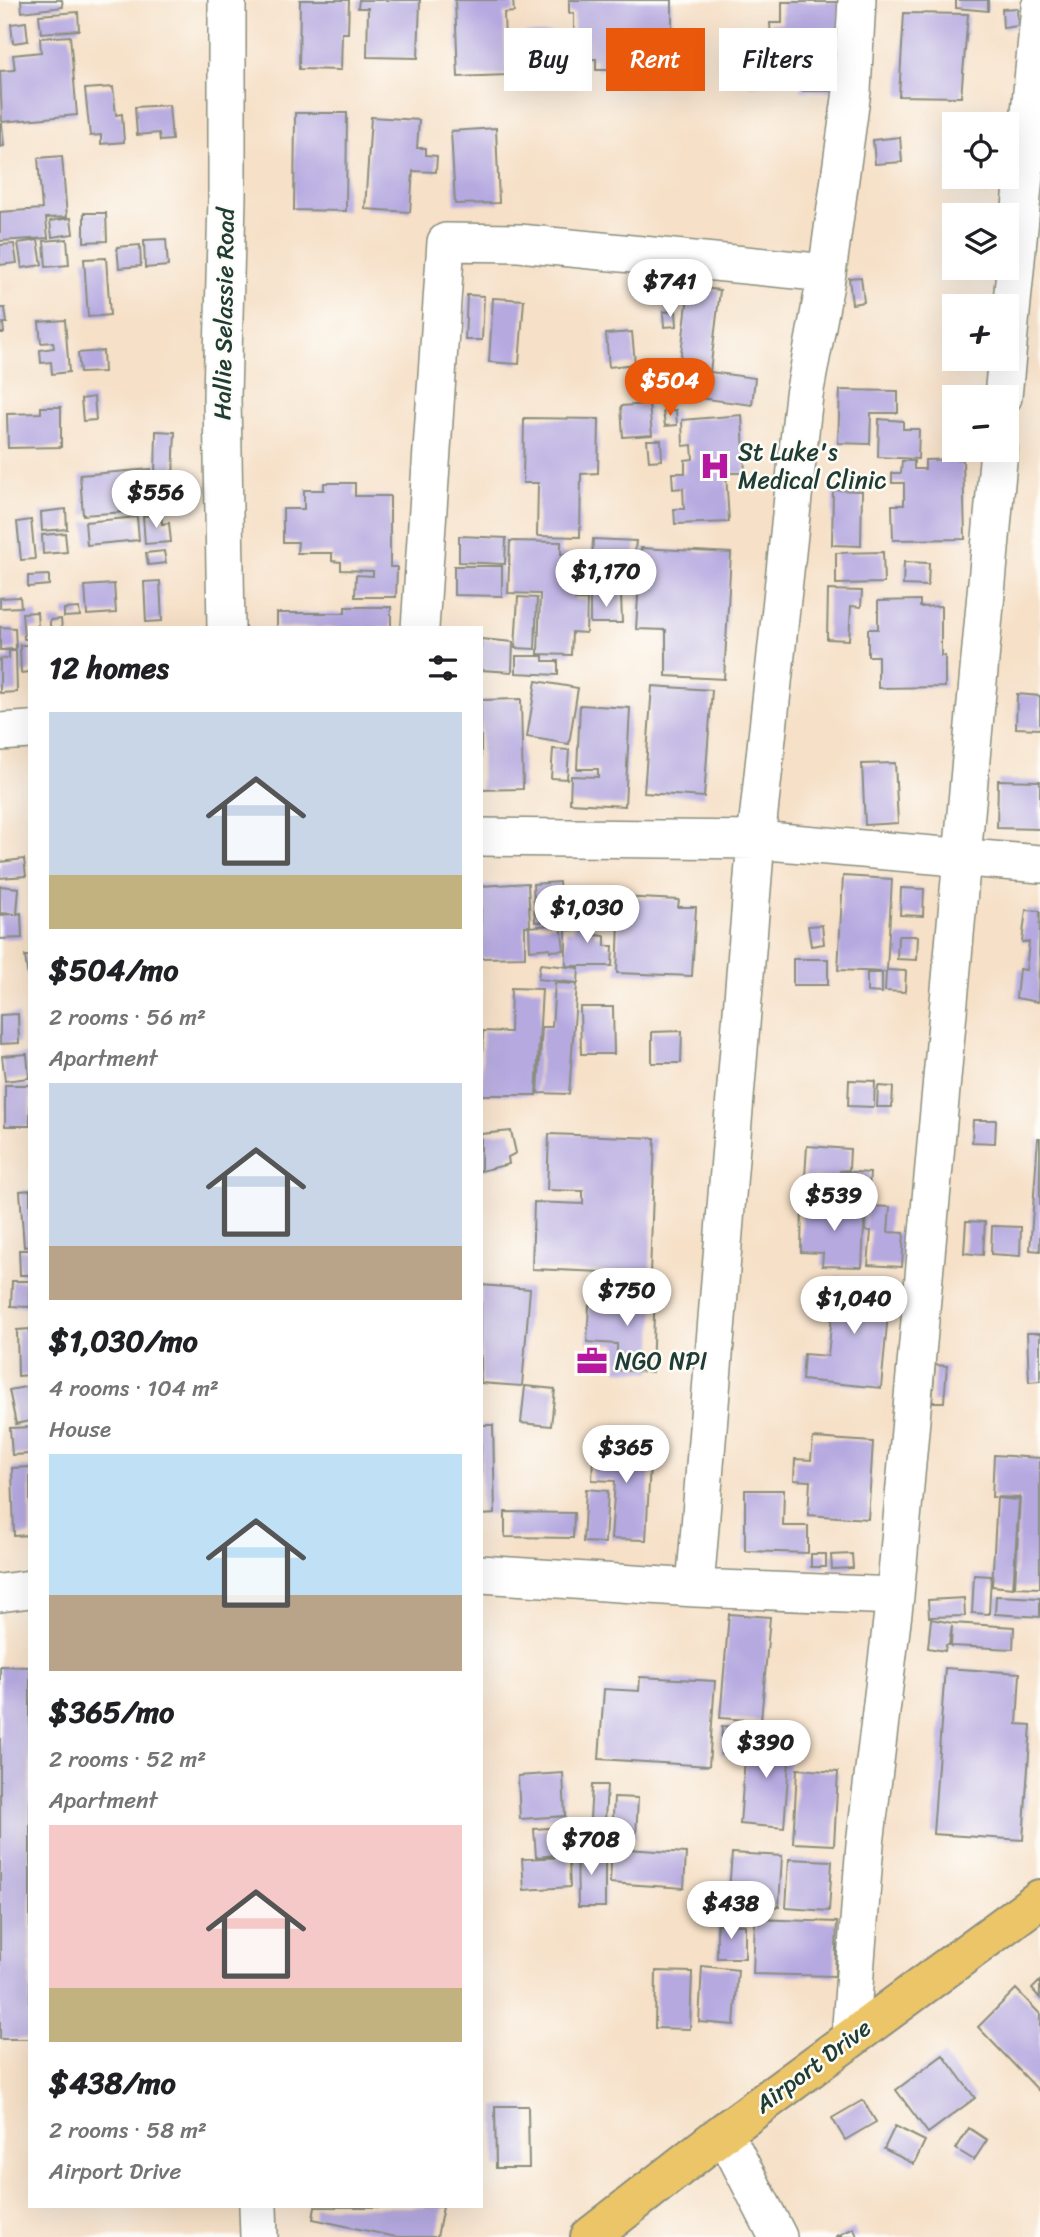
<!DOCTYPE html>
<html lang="en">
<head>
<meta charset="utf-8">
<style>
	:root { --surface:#fff; --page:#f6f6f6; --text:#202124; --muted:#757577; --accent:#ea580c }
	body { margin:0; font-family:Sriracha,sans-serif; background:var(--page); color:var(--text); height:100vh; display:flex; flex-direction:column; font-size:26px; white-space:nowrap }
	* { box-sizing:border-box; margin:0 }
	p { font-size:23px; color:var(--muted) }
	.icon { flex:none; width:38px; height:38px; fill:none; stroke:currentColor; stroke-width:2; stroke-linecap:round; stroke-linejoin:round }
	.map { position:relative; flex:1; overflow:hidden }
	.details { position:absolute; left:28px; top:626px; width:455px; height:1582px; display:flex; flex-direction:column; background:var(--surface); border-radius:0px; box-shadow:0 7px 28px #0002 }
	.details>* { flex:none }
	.banner { position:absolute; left:504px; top:28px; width:430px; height:63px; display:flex; gap:14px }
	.buttons { position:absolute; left:942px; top:112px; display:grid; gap:14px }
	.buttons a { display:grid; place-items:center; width:77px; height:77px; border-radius:0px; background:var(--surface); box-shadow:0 7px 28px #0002; font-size:35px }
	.price { position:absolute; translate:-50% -60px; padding:0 16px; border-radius:24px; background:#fff; color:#222; font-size:23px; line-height:46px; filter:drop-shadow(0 2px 4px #0008) }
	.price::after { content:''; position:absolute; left:50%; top:42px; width:21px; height:16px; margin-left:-10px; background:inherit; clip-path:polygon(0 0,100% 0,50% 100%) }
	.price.selected { background:var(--accent); color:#fff }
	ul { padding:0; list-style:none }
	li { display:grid; align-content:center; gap:14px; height:371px; padding:0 21px }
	li span { display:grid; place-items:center; height:217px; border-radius:0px; color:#555 }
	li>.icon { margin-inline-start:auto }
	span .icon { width:126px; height:126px; fill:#fffc; stroke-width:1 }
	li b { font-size:30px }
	h2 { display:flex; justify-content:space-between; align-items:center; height:84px; padding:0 21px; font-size:30px }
	.pill { padding:0 24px; border-radius:0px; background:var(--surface); box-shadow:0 7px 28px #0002; font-size:24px; line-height:63px }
	.pill.selected { background:var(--accent); color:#fff }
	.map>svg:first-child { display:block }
	.building { fill:#b5a9e0 }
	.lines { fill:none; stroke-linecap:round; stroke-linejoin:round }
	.minor-casing { stroke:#8a8e7e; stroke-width:40 }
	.primary-casing { stroke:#8a8e7e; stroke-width:42 }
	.minor { stroke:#fff; stroke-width:37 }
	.primary { stroke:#edc569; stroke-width:38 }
	.labels { text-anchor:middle; stroke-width:5; stroke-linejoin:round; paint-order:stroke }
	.street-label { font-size:24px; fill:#1f3d34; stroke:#fdfcf7 }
	.poi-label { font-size:24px; fill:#1f3d34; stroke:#fdfcf7; text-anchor:start }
</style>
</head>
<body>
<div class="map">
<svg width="1040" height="2237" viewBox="0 0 1040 2237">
	<rect width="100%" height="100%" fill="#fdfcf7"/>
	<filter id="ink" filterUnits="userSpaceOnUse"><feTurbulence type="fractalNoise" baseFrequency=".0143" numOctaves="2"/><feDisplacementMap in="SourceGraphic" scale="14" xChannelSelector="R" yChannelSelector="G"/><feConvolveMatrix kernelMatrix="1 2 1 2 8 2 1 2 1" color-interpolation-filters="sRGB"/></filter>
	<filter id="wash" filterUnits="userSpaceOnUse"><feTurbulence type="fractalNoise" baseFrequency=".00686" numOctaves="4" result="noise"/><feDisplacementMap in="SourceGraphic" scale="28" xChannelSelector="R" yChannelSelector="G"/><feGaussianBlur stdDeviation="1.57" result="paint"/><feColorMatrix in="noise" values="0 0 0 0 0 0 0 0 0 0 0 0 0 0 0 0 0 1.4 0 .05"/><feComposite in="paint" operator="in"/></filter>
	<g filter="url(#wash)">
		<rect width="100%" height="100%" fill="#f6e0c7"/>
		<g id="blocks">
			<path class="building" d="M21,0H62L63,7L22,12Z
				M300,0H349L348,33H342L341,70L299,69Z
				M359,0H420L418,58L367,57L368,8H358Z
				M455,0H513L514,12L504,13L506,75L458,77Z
				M569,0H672V40L663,41V70H596V59H569V34H574V13H569Z
				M956,0H988V11L956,8Z
				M782,2H840V91H801V84L768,83V60H759V40L771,39L770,23H782Z
				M1017,8L1018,26L1003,28L1002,9Z
				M78,12L79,30L41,33L39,15Z
				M904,13L968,14L961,97L899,96Z
				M26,22L28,41L13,43L11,24Z
				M524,33H553L551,61L523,60Z
				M70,36L77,115L2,122L0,71L15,70L13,55L41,52L40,38Z
				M764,65V85H748V66Z
				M113,87L116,115L122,114L124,142L101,144V135L90,136L85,89Z
				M169,105L172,140L160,141L159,133L137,135L135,107Z
				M295,113H347L346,211L294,210Z
				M371,117L419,120L417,148H426V155L437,156L436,172L413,171L410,212L365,209Z
				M0,124H2L4,146L0,147Z
				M496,128L499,203L455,204L451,131Z
				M900,137L902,162L875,164L873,140Z
				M62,156L67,217L46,218L48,238L0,241V212L42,209L38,158Z
				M84,213H106L107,241L84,242Z
				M71,218L73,234L52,237L50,221Z
				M67,239L69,265L46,267L44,241Z
				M166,239L168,266L145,268L144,240Z
				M38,240L42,265L22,268L18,243Z
				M14,244L17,263L0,265V245Z
				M140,245L141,266L119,268L117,247Z
				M106,258L110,315L88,317L84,259Z
				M861,277L864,302L852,304L849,278Z
				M689,287L720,290L710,372L755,378L752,405L676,395Z
				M467,295L484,296L482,340H465Z
				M493,298L524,300L519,364L489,362Z
				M0,308H5L7,323H3L4,333H0Z
				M676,311L677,326L664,327L663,312Z
				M65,320L69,372L52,374L51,362L41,363L40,350L54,348L53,342L41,343L39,322Z
				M632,332L635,364L609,367L606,334Z
				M103,351L104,372L80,373L78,353Z
				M840,390L898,391V413H871L870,444L838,443Z
				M94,397L96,420L83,421L81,399Z
				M649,404L652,435L623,437L621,406Z
				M41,407H61V447L8,448L7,414L41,413Z
				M676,410L677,425L665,426L663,411Z
				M742,415L745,473H726L729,522L675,524L674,509H684L683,488L673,489L672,473H685V460L693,459L692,445L683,446L682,420Z
				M524,418L599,419L598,473L581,474L580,537L537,536L538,483H523Z
				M879,419L903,421V429H919L918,459L878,457Z
				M156,431L175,432L173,477L155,476Z
				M647,440H661L662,460L649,461Z
				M963,459L965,539L893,540L892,505H904V483H892V473H901L902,461H914V469H925V460Z
				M151,469L154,510L83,515L80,475Z
				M324,483H355V496H390V567H397L396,597H355L356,575L373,576V571L341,570V562L332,561V553H297L298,542H283V509H304V490H324Z
				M833,490L862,491L861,546L832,545Z
				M66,509L67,529L42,531L41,512Z
				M161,514L162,524L169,523L171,542L145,544L143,516Z
				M137,517L139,540L87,545L85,522Z
				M31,520L35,559L21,560L17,522Z
				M65,533L67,552L43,554L42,535Z
				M459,536L506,538L505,564L459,562Z
				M593,539L636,541L634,560L626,559L625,586L591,583Z
				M510,541L561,542V554H576L575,600H587L586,633L572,632L571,655L538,654L540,594L508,593Z
				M641,548L731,553L724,679L666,676V630L636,629Z
				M164,551L166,563L148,565L146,553Z
				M883,552L884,583L836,584V553Z
				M904,562L929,563L928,586L903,585Z
				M454,566H502V596L454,595Z
				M49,575V585L28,587V576Z
				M160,581L162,621L146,622L144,582Z
				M114,584L116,613L87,615L85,586Z
				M828,590L862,591L861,607L851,606L849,640L827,639Z
				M590,594H621L622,623H590Z
				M20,597L21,607L0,608V598Z
				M518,597L537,598L535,649L515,648Z
				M920,600V607L941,606V656H945V687L878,688V656H868V629H878V601Z
				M345,607H391V628H277V613H345Z
				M79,608L80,616L64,617V609Z
				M37,612L38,628H30V639H24L22,613Z
				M61,619L62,628H50V620Z
				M0,627L15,628L16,649L0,650Z
				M481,639L513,642L512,672L481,670Z
				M20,645H30V672L21,673Z
				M9,651H16L17,692L0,693V659L9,658Z
				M516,656H543V661H558V675L516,673Z
				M536,681L578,688L569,744L527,737Z
				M652,686L712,690L704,797L644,793Z
				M1017,694L1040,696V729L1016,728Z
				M521,699L523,789L481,790V700Z
				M580,705L630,708L625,806L570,803L571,776L598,777V769H577Z
				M553,749L569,750L567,779L551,778Z
				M895,763L898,823L865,825L862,764Z
				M998,780L1040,781V829L997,828Z
				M24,859L26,876L0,878V862Z
				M843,876L892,879L887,970L906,971L905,992L885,991L886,972L838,970Z
				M559,882L562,921L535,922L533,884Z
				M528,883L530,926H525V957L481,958V886Z
				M0,886L19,888L17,914L21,913L22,938L0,939V915L15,914L0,913Z
				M901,888L924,889L923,916L900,915Z
				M620,897L679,900L678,907H696L692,976L617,973Z
				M1026,910L1040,911L1038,1002L1016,998L1019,969L1026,970L1029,942H1022Z
				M592,915L595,935L605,936V946H613L612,966H566V930H574L572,917Z
				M561,924L564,950L550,951V948L530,950L529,927Z
				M822,925L824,944L811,946L808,926Z
				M898,936H918L917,960L897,959Z
				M25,956H30V977L28,978Z
				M793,959H828V985H793Z
				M540,964L579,968L578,983L538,979Z
				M867,973H882V993L867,992Z
				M555,983L577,984L569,1094L538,1093L542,1027H552Z
				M511,988L542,989L536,1095H481L483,1031L510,1032Z
				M580,1007H613L614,1054H581Z
				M18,1014L19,1043L0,1044V1015Z
				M682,1031L681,1063H652V1032Z
				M27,1054L29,1078L5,1081L2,1056Z
				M849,1080L875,1081L874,1107L848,1106Z
				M5,1085H30V1126H5Z
				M878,1086L893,1087L892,1107H877Z
				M973,1120H996L995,1143L972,1142Z
				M511,1131L516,1153L508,1157L509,1164L481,1171V1134Z
				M549,1134L655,1138L650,1274L532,1269L534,1202L583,1204V1191L547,1190Z
				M1038,1138H1040V1251L1030,1250Z
				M807,1146L850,1149L849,1170L839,1171L870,1173L868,1203L838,1202L839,1179L805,1177Z
				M30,1190V1246L24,1247L20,1191Z
				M802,1203L865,1205L862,1267L822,1266L823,1253L801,1252Z
				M866,1206L890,1207L888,1232L904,1233L902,1267L868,1265L871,1231H865Z
				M966,1221L985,1222L983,1255L964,1253Z
				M992,1226L1021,1227L1020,1256L991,1254Z
				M19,1250H30V1275H20Z
				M836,1276L891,1282L881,1388L802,1380L804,1354L828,1356Z
				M12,1281H30V1307L11,1306Z
				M481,1285L530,1289L522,1386L481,1383Z
				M621,1286L655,1288L652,1372L617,1370V1344L587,1342L589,1305L620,1306Z
				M30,1329V1375L18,1376L17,1330Z
				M1027,1333H1040V1381L1029,1382Z
				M935,1365L947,1366L944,1402H932Z
				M30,1386V1421L16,1424L9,1390Z
				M525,1386L555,1389L551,1426L521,1423Z
				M481,1425H493L495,1514L481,1515Z
				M30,1427V1454L12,1455L10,1428Z
				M813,1438L873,1442L868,1519L808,1515L810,1481L794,1480L795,1459L811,1460Z
				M594,1441L651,1445L646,1540L611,1539L615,1481L592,1480Z
				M994,1455L1040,1458V1588L1015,1587L1020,1496L1019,1498L992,1497Z
				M30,1467V1535L14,1536L12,1468Z
				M586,1489L608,1491L605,1543L583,1542Z
				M745,1490H784L783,1526H808V1553L745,1551Z
				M997,1498L1019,1500L1013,1588L992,1586Z
				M505,1512L574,1513L573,1538L505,1537Z
				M811,1554H826V1567H811Z
				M852,1554L853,1568L832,1569L831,1555Z
				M974,1575L991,1576L989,1614L972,1613Z
				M996,1596L1040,1598V1617L995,1614Z
				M964,1598L965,1616L929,1617L928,1600Z
				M729,1614L770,1617L761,1721L720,1718Z
				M931,1619L952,1623L1014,1627L1013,1649L951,1646L952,1626L949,1645H946L945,1651L928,1648Z
				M0,1666L30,1667V2039H0Z
				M945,1668L1020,1673L1017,1724L1031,1725L1023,1840L933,1834Z
				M640,1677L715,1681L709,1766L599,1759L604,1689L639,1691Z
				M722,1726L743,1728L741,1755L721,1754Z
				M747,1732L791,1735L784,1828L740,1824Z
				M797,1769L838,1772L834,1845L793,1843Z
				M563,1773L565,1816L520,1819L518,1776Z
				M592,1785H607L605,1820L590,1819Z
				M614,1797L638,1798L636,1838L612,1837Z
				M565,1827L567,1854L536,1857L534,1829Z
				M605,1847V1907H578L577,1849Z
				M612,1848L686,1853L684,1888L610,1883Z
				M732,1853L782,1856L779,1907L728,1904Z
				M569,1857L570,1887L524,1890L522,1859Z
				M789,1859L832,1861L829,1911L786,1908Z
				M755,1919L837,1922L835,1976L753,1974Z
				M717,1924L745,1925V1958H717Z
				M702,1966L738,1970L734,2025L699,2022Z
				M656,1971L692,1972L690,2029L655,2028Z
				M1040,1981V1998L1032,1989Z
				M1016,1989L1040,2014V2092L978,2027Z
				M943,2055L975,2098L928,2133L896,2090Z
				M863,2100L876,2122L845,2140L832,2118Z
				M495,2106H528L529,2168H496Z
				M895,2126L925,2141L914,2164L884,2149Z
				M969,2128L987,2140L974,2160L956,2149Z
				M315,2207H443L437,2237H396L313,2219Z
				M854,2228L857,2237H835Z"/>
		</g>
	</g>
	<g filter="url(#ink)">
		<use href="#blocks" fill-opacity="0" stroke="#8a8e7e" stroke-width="2"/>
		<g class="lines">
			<g class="minor-casing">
				<path id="minor" d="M1003,397L1040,7
					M226,628L222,397L227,198V0
					M420,628L446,242L519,243L827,273
					M0,732L30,730
					M481,837L756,840L1040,864
					M481,1574L695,1588L895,1596
					M695,1588L756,840L804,395L827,273L852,91L857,0
					M0,1593L30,1589
					M850,2038L865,1844L895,1596L999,450
					M724,2132L778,2237
					M258,2207L259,2237"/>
			</g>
			<g class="primary-casing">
				<path id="primary" d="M590,2237L724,2132L1040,1899"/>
			</g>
			<use href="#minor" class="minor"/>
			<use href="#primary" class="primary"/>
		</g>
	</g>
	<defs>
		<g id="hospital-bare" transform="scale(2.415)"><path d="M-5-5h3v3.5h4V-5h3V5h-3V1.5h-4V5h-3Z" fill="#b5179e" stroke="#fdfcf7" stroke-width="2.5" paint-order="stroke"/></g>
		<g id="office-bare" transform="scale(2.415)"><path d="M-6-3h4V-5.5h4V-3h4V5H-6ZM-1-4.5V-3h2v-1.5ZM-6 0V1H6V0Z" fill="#b5179e" stroke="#fdfcf7" stroke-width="2.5" paint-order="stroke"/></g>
	</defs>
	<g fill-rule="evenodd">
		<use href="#hospital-bare" x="715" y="466"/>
		<use href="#office-bare" x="592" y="1361"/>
	</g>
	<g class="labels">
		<g class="street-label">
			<text transform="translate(224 314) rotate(-89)" y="8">Hallie Selassie Road</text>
			<text transform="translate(813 2066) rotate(-37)" y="8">Airport Drive</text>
		</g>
		<g class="poi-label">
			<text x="738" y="460">St Luke's<tspan x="738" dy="28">Medical Clinic</tspan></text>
			<text x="615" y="1369">NGO NPI</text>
		</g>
	</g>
</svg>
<div class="buttons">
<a><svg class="icon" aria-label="locate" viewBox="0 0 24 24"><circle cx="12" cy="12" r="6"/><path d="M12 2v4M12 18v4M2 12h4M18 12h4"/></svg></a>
<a><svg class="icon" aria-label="layers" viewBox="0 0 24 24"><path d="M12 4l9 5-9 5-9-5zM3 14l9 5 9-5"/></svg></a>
<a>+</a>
<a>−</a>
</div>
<b class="price" style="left:670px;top:319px">$741</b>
<b class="price selected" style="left:670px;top:418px">$504</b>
<b class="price" style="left:156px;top:530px">$556</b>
<b class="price" style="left:606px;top:609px">$1,170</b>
<b class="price" style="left:587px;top:945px">$1,030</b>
<b class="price" style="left:834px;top:1233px">$539</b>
<b class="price" style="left:627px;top:1328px">$750</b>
<b class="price" style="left:854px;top:1336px">$1,040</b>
<b class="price" style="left:626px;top:1485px">$365</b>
<b class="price" style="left:766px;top:1780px">$390</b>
<b class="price" style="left:591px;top:1877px">$708</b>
<b class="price" style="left:731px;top:1941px">$438</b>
<div class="banner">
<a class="pill">Buy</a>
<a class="pill selected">Rent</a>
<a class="pill">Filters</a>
</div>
<section class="details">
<h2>12 homes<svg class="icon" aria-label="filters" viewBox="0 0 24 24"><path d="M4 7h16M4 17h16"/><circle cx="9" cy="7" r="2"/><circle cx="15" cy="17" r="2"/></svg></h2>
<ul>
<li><span style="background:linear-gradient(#c9d6e8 75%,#c2b280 0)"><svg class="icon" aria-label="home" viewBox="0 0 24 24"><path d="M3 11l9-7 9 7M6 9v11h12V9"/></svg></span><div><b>$504/mo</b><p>2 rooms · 56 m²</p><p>Apartment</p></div></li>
<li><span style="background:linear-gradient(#c9d6e8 75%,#b9a48a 0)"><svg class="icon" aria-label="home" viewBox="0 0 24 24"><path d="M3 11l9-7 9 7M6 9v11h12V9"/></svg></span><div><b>$1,030/mo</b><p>4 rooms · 104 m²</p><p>House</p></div></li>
<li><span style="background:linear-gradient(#bfe0f5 65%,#b9a48a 0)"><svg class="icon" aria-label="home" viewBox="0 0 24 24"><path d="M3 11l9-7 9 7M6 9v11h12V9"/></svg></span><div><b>$365/mo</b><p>2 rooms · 52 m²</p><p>Apartment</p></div></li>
<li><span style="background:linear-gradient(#f6c9c9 75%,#c2b280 0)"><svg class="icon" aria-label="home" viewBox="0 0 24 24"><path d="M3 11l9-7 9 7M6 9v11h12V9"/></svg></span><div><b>$438/mo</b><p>2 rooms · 58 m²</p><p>Airport Drive</p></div></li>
</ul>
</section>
</div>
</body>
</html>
